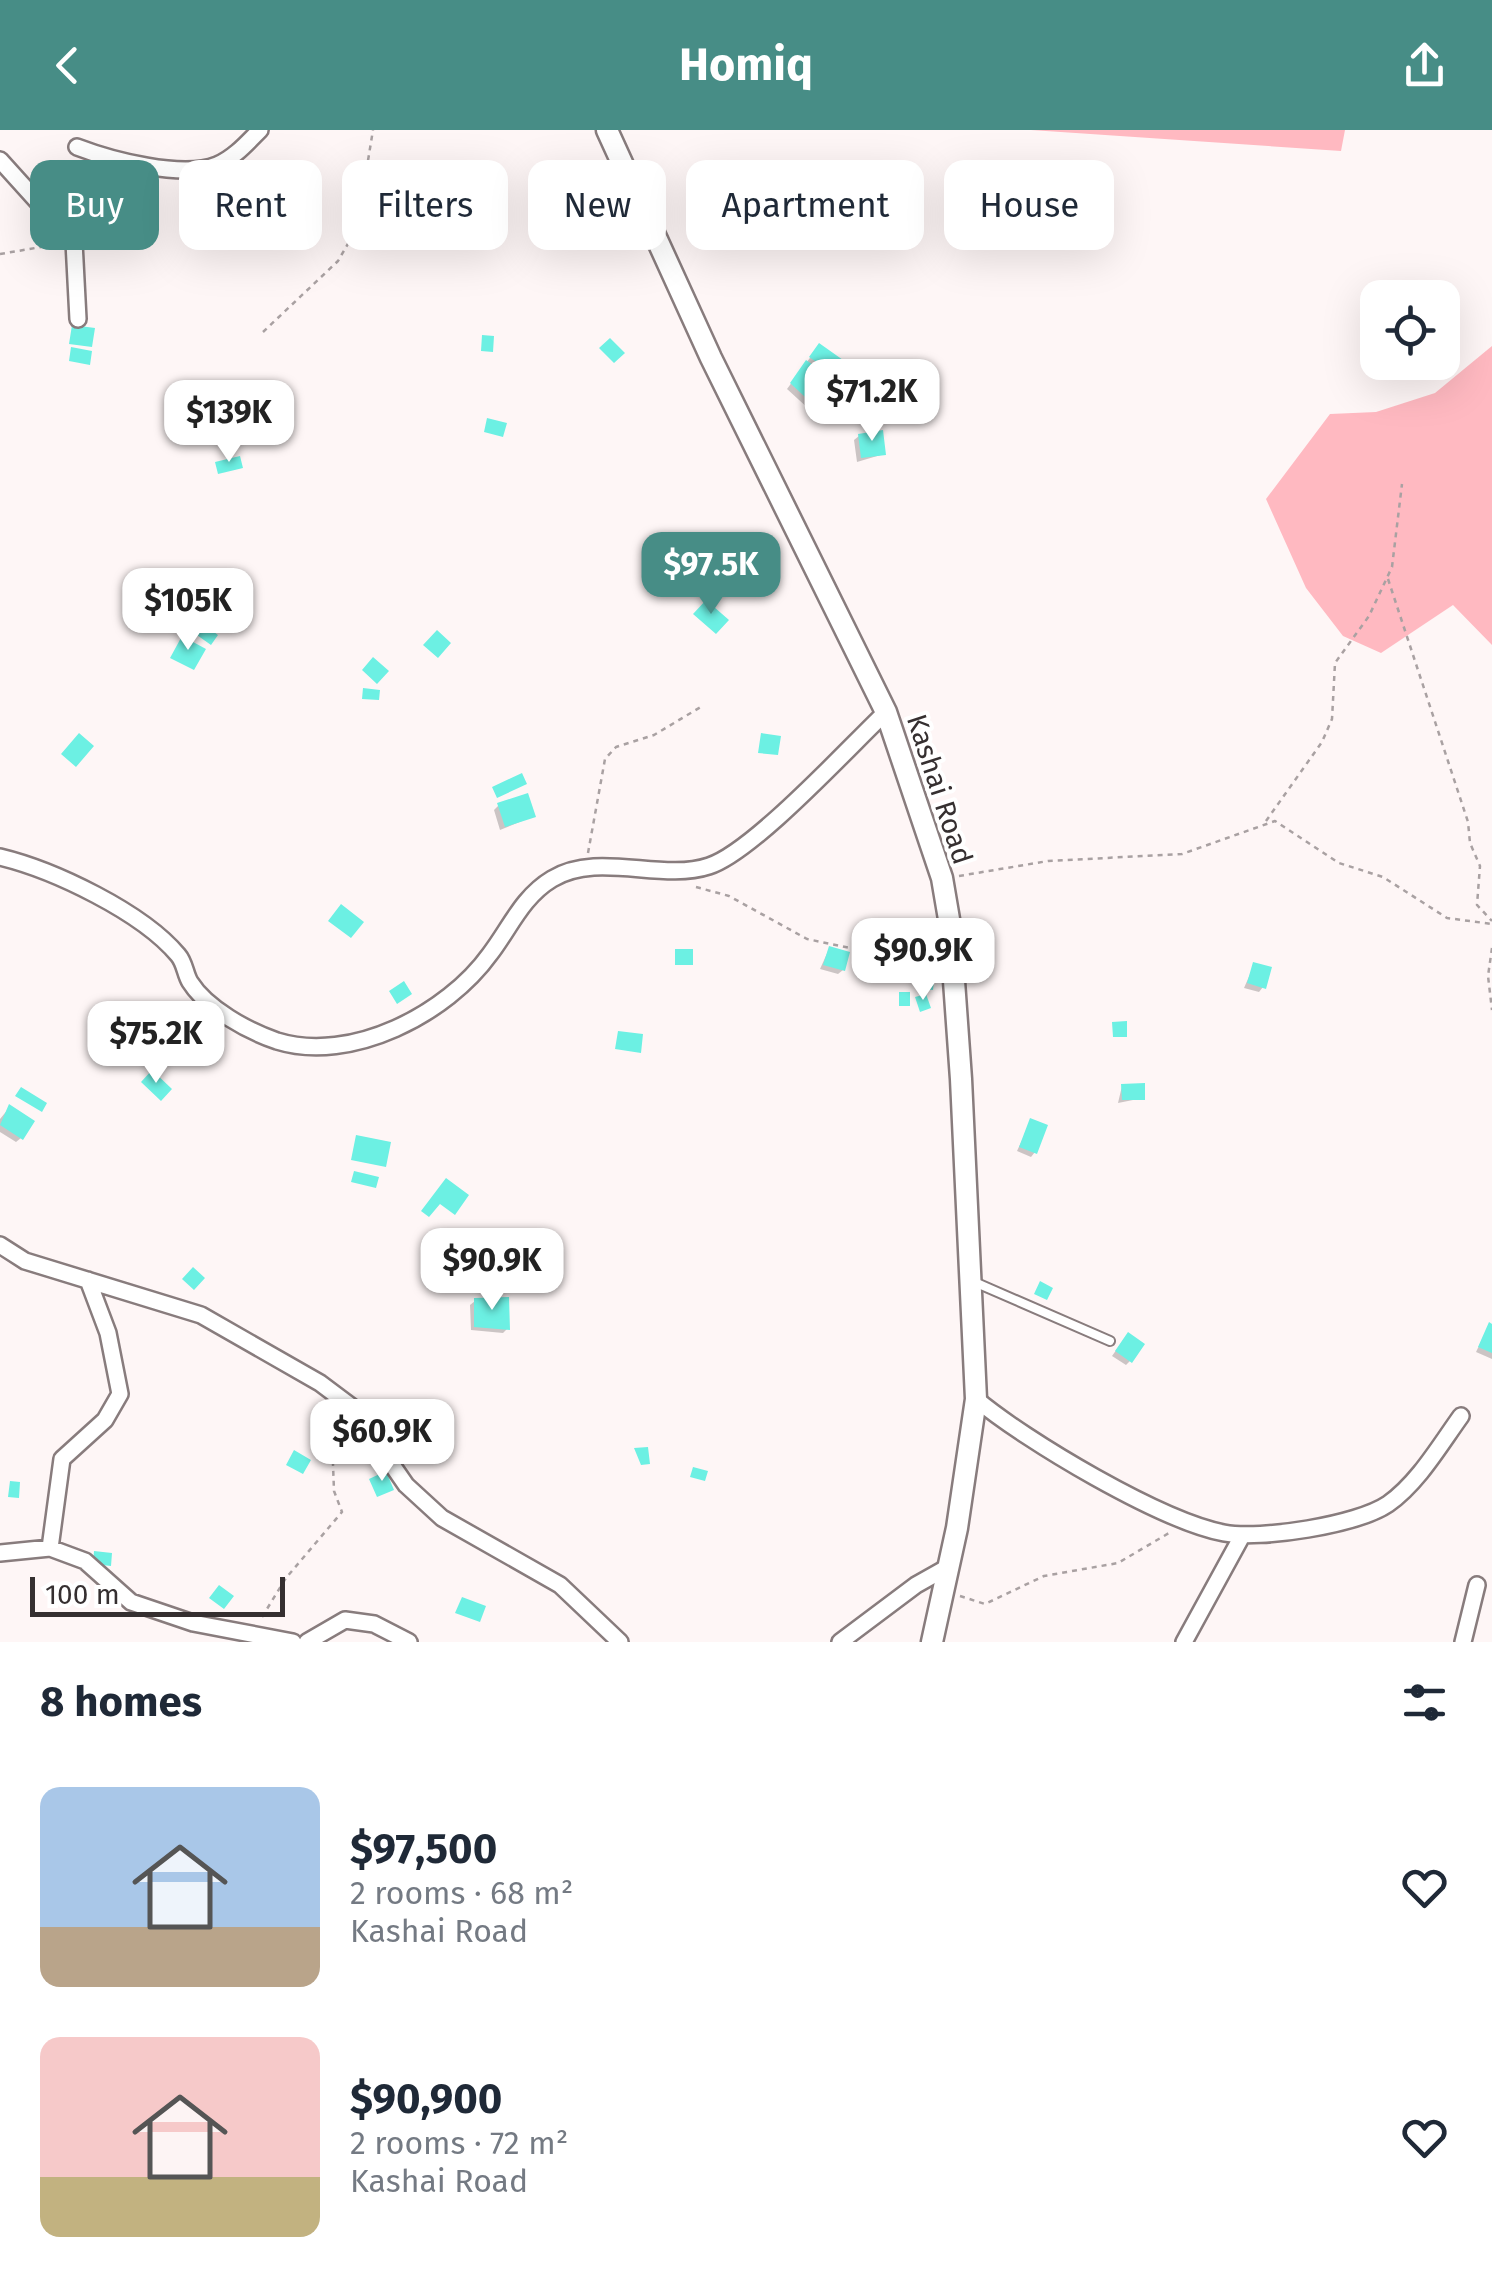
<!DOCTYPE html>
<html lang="en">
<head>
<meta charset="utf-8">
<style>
	:root { --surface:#fff; --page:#f6f6f7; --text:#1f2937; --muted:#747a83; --accent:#478d86 }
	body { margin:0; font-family:"Fira Sans",sans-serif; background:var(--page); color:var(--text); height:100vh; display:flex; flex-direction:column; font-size:38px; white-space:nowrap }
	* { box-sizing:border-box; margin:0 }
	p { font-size:32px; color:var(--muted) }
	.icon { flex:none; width:55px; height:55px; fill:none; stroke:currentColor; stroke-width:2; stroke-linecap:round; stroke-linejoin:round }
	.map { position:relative; height:1512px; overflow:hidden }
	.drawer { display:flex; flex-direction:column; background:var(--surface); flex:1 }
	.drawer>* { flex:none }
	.banner { position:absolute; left:30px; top:30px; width:1432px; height:90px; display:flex; gap:20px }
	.controls { position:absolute; left:1360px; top:150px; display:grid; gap:20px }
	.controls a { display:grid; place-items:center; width:100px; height:100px; border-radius:20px; background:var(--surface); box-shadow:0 10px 40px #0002; font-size:50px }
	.scale { position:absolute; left:30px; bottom:25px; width:255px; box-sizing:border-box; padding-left:10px; border:5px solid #352f30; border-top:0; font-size:28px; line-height:35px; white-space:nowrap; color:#352f30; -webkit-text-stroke:8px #fff; paint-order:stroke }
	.price { position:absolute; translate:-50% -85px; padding:0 22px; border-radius:20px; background:#fff; color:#222; font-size:32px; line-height:65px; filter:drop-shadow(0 2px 5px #0008) }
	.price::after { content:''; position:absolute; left:50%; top:60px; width:30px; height:22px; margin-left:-15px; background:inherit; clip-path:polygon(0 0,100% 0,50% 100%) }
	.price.active { background:var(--accent); color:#fff }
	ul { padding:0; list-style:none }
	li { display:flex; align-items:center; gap:30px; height:250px; padding:0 40px }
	li span { display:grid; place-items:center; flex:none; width:280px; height:200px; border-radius:20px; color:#555 }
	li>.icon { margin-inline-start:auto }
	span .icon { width:120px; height:120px; fill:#fffc; stroke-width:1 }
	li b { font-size:42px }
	h2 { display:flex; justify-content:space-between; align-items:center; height:120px; padding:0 40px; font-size:42px }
	.chip { padding:0 35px; border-radius:20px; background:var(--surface); box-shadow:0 10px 40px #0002; font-size:35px; line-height:90px }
	.chip.active { background:var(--accent); color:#fff }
	header { display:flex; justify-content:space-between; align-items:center; height:130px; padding:0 40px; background:var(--accent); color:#fff; font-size:45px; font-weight:700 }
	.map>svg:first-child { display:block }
	.green { fill:#ffb9c1 }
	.shadow { fill:#0003 }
	.building { fill:#6cf0e3 }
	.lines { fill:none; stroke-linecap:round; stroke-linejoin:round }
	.lane-casing { stroke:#887c7d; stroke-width:12 }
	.street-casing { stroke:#887c7d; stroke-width:20 }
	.secondary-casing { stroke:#887c7d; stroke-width:25 }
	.path { stroke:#a9a1a2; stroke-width:2.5; stroke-dasharray:5 5; stroke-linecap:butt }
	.lane { stroke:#fff; stroke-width:8 }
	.street { stroke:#fff; stroke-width:15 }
	.secondary { stroke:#fff; stroke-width:20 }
	.labels { text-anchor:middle; stroke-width:8; stroke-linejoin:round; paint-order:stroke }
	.street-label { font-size:28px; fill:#352f30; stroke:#fff }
</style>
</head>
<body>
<header><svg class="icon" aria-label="back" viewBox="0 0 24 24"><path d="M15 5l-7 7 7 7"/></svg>Homiq<svg class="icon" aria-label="share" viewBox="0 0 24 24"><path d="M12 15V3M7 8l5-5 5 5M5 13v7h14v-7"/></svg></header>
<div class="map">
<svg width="1492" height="1512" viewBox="0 0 1492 1512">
	<rect width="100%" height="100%" fill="#fef6f6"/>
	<path class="green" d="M1031,0H1345L1341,21Z
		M1492,216V515L1453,475L1381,523L1343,506L1306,458L1266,369L1330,284L1376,282L1435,263Z"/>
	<path class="shadow" d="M815,221L832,242L827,247L832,250L810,280L787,259Z
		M859,306L884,324L857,332L854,310Z
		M498,676L534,686L500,700L494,680Z
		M829,819L843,840L838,844L820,839Z
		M1254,835L1263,857L1259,862L1244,858Z
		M1122,956L1143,968L1118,973Z
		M9,978L21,1008L16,1012L0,1002V989Z
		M1031,991L1035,1022L1031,1027L1017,1021Z
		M475,1171L507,1199L503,1203L471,1200L470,1175Z
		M1489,1195L1492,1197V1229L1476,1222Z
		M1124,1209L1130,1231L1126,1235L1112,1226Z"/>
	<path class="building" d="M72,195L95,198L92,217L69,214Z
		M482,205L494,206L493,222L481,221Z
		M610,208L625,223L614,233L599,218Z
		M819,213L843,230L834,244L809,227Z
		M71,217L92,221L90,235L69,231Z
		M806,230L835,250L816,277L790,253Z
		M487,288L507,293L503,307L484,302Z
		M883,300L886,325L861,328L858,304Z
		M240,326L243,338L218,344L215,332Z
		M706,470L729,490L716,504L693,484Z
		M195,488L218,505L211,515L187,498Z
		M437,500L451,513L438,528L423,515Z
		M182,506L206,519L194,540L170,528Z
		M373,527L389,541L377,554L362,540Z
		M363,558L380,560L379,570L362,569Z
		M79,603L94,616L76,637L61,624Z
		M761,603L781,606L778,625L758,623Z
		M522,643L527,654L497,668L492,657Z
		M528,663L536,687L505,697L497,673Z
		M341,774L364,792L351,808L328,791Z
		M829,816L850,822L845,841L823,835Z
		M675,819H693V835H675Z
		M1253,832L1272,837L1266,859L1247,853Z
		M924,841L935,842L933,860L922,859Z
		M404,851L412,864L397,874L389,861Z
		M899,862H910V876H899Z
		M926,864L931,878L920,882L915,867Z
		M1127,891V907H1113L1112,892Z
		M618,901L643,904L641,923L615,919Z
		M127,907L135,924L120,930L112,913Z
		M152,940L172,959L161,971L141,952Z
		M1145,953V970H1122L1121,954Z
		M21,957L47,973L42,982L15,966Z
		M9,974L35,991L23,1010L0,995Z
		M1030,988L1048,995L1037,1024L1019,1017Z
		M356,1005L391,1012L386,1037L351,1030Z
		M354,1041L379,1047L376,1058L351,1052Z
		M446,1048L469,1065L455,1085L440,1074L429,1087L421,1081Z
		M193,1137L205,1148L194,1160L182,1149Z
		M1040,1151L1053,1158L1047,1170L1034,1164Z
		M509,1167L510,1200L474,1197V1168Z
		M1489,1192L1492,1194V1223L1478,1217Z
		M1128,1202L1145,1214L1132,1233L1115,1221Z
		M648,1317L650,1334L641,1335L634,1318Z
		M294,1320L311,1330L303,1344L286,1335Z
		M693,1337L708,1341L705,1351L690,1347Z
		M386,1341L394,1360L377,1367L369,1349Z
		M10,1351L20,1352L19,1368L8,1367Z
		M94,1421L112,1423L111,1436L93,1434Z
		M219,1455L234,1466L224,1479L209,1468Z
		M462,1467L486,1476L480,1492L455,1483Z"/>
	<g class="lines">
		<g class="lane-casing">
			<path id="lane" d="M972,1151L1110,1211"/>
		</g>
		<g class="street-casing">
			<path id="street" d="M77,17C111,30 182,49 217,35C234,28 247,13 260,0
				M0,30L74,112L78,189
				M0,727C54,740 142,782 178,825C185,833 185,844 190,852C207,879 248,901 277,911C351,934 447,884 490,824C510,798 522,767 552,749C598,721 661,752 709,736C753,722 849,617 886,582
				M0,1115L25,1131L201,1185L320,1253L352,1277L406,1355L442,1388L560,1455L620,1512
				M976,1269C1026,1311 1161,1391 1224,1403C1260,1410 1357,1395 1388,1374C1418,1353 1440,1315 1461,1286
				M50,1418L62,1329L105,1290L120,1264L108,1203L88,1150
				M0,1423L50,1418L85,1431L131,1472L193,1493L293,1512
				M307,1512L345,1490L374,1494L409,1512
				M840,1512L916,1455L948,1437
				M1184,1512L1242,1406
				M1463,1512L1477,1455"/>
		</g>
		<g class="secondary-casing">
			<path id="secondary" d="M607,0L711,228L886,582L942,748L950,795L961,949L976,1269L957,1398L932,1512"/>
		</g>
		<path class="path" d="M0,124L53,115
			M263,202L338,131L357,98L373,0
			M1388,449L1468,692L1470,713L1480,736L1477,775L1492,791
			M1266,691L1322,612L1332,589L1335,533L1369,486L1392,437L1402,354
			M588,723L605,629L616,617L654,605L704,575
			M959,746L1048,731L1182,724L1275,691L1339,733L1383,747L1447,788L1492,794
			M696,757L729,766L807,809L912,831L933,828
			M1492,818L1488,846L1492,880
			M960,1466L985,1474L1044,1446L1118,1433L1169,1403
			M262,1487L286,1448L342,1382L334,1361L333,1334L346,1298"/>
		<use href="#lane" class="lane"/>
		<use href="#street" class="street"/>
		<use href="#secondary" class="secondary"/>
	</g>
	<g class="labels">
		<g class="street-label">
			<text transform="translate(940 659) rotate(72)" y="10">Kashai Road</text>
		</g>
	</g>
</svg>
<div class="controls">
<a><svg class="icon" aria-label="locate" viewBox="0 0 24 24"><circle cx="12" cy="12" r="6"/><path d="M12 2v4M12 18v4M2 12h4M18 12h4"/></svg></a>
</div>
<div class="scale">100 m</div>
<b class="price" style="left:872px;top:314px">$71.2K</b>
<b class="price" style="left:229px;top:335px">$139K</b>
<b class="price active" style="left:711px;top:487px">$97.5K</b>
<b class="price" style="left:188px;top:523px">$105K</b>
<b class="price" style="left:923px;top:873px">$90.9K</b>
<b class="price" style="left:156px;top:956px">$75.2K</b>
<b class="price" style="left:492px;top:1183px">$90.9K</b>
<b class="price" style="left:382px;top:1354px">$60.9K</b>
<div class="banner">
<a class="chip active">Buy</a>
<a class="chip">Rent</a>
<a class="chip">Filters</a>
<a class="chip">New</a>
<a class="chip">Apartment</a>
<a class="chip">House</a>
</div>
</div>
<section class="drawer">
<h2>8 homes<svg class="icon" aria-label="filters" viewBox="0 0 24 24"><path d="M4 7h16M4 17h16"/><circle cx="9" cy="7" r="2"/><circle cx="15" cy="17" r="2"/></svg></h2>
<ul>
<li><span style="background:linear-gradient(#a9c7e8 70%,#b9a48a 0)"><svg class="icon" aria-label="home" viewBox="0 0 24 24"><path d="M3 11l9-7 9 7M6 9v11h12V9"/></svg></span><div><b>$97,500</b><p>2 rooms · 68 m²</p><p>Kashai Road</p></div><svg class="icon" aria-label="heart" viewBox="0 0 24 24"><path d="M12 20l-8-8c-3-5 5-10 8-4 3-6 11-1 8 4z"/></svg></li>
<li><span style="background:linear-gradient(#f6c9c9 70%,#c2b280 0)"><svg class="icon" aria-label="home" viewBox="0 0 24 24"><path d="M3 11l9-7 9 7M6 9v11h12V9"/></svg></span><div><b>$90,900</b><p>2 rooms · 72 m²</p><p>Kashai Road</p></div><svg class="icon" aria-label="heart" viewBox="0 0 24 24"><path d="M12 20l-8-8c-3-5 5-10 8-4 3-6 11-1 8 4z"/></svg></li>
</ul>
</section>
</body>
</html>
